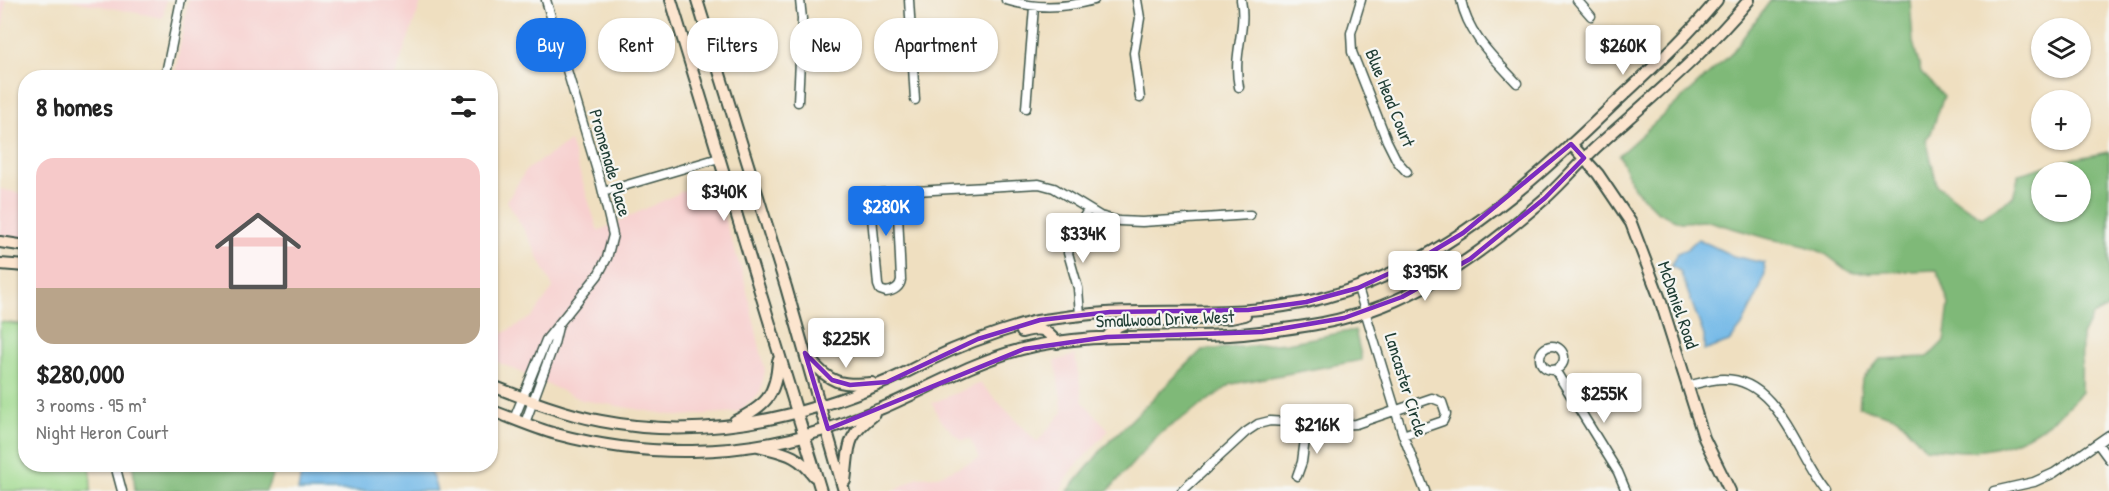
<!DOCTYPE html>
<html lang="en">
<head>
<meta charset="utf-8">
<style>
	:root { --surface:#fff; --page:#f6f6f6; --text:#222; --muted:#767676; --accent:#1a73e8 }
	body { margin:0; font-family:"Patrick Hand",sans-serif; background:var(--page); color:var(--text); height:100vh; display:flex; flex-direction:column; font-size:22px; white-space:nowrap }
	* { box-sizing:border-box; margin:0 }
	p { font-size:20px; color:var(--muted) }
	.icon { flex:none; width:33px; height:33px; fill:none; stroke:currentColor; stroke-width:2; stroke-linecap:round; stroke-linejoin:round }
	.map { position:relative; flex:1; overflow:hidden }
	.sheet { position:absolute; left:18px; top:70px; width:480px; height:402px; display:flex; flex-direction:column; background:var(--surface); border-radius:24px; box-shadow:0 2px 4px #0004 }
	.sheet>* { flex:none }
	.banner { position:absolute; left:516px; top:18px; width:570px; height:54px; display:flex; gap:12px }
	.fabs { position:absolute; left:2031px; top:18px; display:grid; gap:12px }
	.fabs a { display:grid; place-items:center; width:60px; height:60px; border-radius:50%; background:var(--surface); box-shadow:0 2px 4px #0004; font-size:30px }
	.price { position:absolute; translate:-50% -51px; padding:0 14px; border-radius:6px; background:#fff; color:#222; font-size:20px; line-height:39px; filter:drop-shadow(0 2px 3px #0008) }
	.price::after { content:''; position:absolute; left:50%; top:36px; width:18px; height:14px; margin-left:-9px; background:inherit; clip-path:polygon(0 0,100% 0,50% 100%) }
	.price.on { background:var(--accent); color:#fff }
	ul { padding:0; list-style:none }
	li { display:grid; align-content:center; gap:12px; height:318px; padding:0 18px }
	li span { display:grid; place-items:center; height:186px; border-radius:18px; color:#555 }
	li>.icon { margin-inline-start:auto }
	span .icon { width:108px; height:108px; fill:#fffc; stroke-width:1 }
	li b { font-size:26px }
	h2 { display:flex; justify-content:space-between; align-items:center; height:72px; padding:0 18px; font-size:26px }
	.tag { padding:0 21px; border-radius:24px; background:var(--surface); box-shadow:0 2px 4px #0004; font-size:21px; line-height:54px }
	.tag.on { background:var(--accent); color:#fff }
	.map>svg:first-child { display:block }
	.built { fill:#f7d0cf }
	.green { fill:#9fd98c; stroke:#5f8b60; stroke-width:1.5 }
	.forest { fill:#7fb978; stroke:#4f7b56; stroke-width:1.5; fill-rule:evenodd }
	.water { fill:#6fb7e7; stroke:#477a8e; stroke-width:1.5 }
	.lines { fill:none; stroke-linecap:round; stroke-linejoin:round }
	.street-casing { stroke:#3e5549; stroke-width:11 }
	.secondary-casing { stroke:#3e5549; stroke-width:14 }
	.street { stroke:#fff; stroke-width:8 }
	.secondary { stroke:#fce5cf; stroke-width:10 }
	.marked { fill:none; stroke:#7b2cbf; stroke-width:4.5; stroke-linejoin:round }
	.labels { text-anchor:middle; stroke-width:4.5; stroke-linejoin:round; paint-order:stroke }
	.street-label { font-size:18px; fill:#1f3d34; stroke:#f6f6f2 }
</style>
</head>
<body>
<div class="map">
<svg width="2109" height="491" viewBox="0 0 2109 491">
	<rect width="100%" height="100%" fill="#f6f6f2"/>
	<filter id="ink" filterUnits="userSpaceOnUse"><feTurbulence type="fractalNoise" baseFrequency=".0167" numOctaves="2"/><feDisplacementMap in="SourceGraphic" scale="12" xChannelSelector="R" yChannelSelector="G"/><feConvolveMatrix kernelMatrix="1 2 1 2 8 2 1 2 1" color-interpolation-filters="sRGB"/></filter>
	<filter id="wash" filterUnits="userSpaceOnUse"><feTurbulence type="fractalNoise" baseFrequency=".008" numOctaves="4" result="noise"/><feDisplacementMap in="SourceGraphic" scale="24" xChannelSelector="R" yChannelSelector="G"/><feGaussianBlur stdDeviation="1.35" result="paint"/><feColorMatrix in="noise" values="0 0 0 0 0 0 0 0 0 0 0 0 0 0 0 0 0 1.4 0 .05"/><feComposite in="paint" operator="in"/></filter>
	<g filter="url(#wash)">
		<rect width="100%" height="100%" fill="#efdfc0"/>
		<path class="built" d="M0,0H6L0,50Z
			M69,0H166L163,18Z
			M188,0H422L394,78H174Z
			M570,141L598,231L711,178L744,278L765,370L760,394L738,412L678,416L582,400L491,359L490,341L533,316L553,288L531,242L507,201L526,170Z
			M0,189L25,194V239L0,236Z
			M1075,355L1083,402L1109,430L1072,470L1060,491H893L918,477L938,476L980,458L970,439L961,440L940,420L932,403L980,383L1037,442L1063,412L1055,361Z"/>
		<path class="green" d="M0,322L25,325L26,465H90L91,491H0Z"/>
		<path class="forest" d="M1771,0H1910L1913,42L1921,72L1944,96L1931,133L1926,139L1937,185L1964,206L1982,217L2013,197L2019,174L2067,160L2109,152V307L2092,316L2082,336L2081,392C2052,427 2017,448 1972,451C1957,451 1940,449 1925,448L1898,418L1859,407L1862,380L1880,359L1928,357L1944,341L1949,304L1937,270L1855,273L1848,271L1824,253L1806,246L1770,239L1708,221L1680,222L1658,212L1634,188L1619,155L1730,55ZM2042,172H2080V212H2042Z
			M1355,330L1362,360L1232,384L1159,434L1108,491H1068L1105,446L1202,350L1287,343Z
			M133,465H277L266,491H135Z"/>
		<path class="water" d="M1698,239L1733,256L1764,263L1765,273L1760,289L1742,326L1729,342L1704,351V336L1680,271L1671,266L1677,253L1687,249Z
			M305,465H426L433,478L437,491H298L301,473Z"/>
	</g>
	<g filter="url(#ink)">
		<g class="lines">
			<g class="street-casing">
				<path id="street" d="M909,0L915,100
					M1006,0C1035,9 1065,8 1094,0
					M1137,0L1140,18L1134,53L1140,98
					M1361,0L1351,33L1352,52L1387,141L1397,161L1407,172
					M1461,0C1468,35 1494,58 1517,83
					M1577,0L1591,16
					M165,78L181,0
					M1239,87C1232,54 1247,30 1241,0
					M798,102L802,19L800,0
					M1026,108L1034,7
					M603,192L719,158
					M897,192L901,280C900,287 894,291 886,292L880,290L878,285L871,205L872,199L881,193L1039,184L1054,188L1100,216L1119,221L1142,222L1250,215
					M1358,288L1403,435L1425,491
					M1080,315L1078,288L1068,253L1074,233L1088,210
					M1540 358a12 12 0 1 1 24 0a12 12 0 1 1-24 0Z
					M1555,370L1618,472L1626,491
					M1687,386C1699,383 1712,379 1724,379C1779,379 1797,455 1827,491
					M514,419L546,340L598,275L607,258L613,235L601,184L546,0
					M525,423L554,344L558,327
					M2098,444L2109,459
					M115,465L122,491
					M1297,476L1302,462L1307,424
					M1182,491L1246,432L1258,424L1270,421L1337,425L1356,424L1432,398L1442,402L1446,414L1443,421L1403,435
					M1994,491L2034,482L2054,473L2109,435"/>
			</g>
			<g class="secondary-casing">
				<path id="secondary" d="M671,0L821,491
					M697,0L786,287L844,491
					M1571,144L1598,174L1631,223L1660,299L1704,438L1730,491
					M0,242L26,246
					M0,264L26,266
					M1022,332C1041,327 1045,328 1057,343
					M1107,337L1118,326L1131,321L1231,318L1245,315
					M810,359C829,383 841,386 872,383
					M490,385C526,399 563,414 601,421C698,440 797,420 887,381C902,375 916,367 930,360C963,344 997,332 1032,322C1046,319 1059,318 1073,316C1143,307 1215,317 1284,306C1419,286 1522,193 1616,102C1651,69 1687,37 1717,0
					M490,410C512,418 534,428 556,434C645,458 740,457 827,429C845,423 862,416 880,409C927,389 972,362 1022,349C1103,328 1186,343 1268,331C1293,328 1319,325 1344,318C1419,300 1484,251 1542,201C1563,183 1581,160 1602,142C1652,97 1706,52 1749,0
					M735,421C765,406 776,396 778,361
					M758,446C783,453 797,453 814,476
					M845,481C850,446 844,438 875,414"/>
			</g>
			<use href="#street" class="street"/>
			<use href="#secondary" class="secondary"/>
		</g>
	</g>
	<path class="marked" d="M1571,144L1584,158L1545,198L1470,259L1402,297L1344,318L1262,332L1107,337L1024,349L828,429L805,353L832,380L850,385L887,382L978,339L1040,320L1110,312L1248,310L1306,302L1358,288L1418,260L1463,233Z"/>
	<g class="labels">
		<g class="street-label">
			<text transform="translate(1390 98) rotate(68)" y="6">Blue Head Court</text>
			<text transform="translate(610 163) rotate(74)" y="6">Promenade Place</text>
			<text transform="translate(1678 305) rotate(71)" y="6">McDaniel Road</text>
			<text transform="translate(1165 319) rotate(-2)" y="6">Smallwood Drive West</text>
			<text transform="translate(1406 385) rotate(73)" y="6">Lancaster Circle</text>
		</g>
	</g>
</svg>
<div class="fabs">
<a><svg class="icon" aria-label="layers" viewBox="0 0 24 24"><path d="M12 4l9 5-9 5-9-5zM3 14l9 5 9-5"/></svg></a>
<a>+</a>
<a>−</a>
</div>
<b class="price" style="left:1623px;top:76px">$260K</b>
<b class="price" style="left:724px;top:222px">$340K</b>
<b class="price on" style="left:886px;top:237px">$280K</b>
<b class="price" style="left:1083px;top:264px">$334K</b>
<b class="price" style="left:1425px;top:302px">$395K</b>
<b class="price" style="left:846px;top:369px">$225K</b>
<b class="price" style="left:1604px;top:424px">$255K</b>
<b class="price" style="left:1317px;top:455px">$216K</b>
<div class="banner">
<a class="tag on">Buy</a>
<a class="tag">Rent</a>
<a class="tag">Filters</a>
<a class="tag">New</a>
<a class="tag">Apartment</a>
</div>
<section class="sheet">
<h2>8 homes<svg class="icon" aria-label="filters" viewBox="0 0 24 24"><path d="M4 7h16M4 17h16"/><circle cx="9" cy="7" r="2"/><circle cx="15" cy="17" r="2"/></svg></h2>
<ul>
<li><span style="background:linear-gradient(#f6c9c9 70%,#b9a48a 0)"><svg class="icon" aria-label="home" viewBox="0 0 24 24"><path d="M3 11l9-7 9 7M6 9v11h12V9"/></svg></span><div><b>$280,000</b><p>3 rooms · 95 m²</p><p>Night Heron Court</p></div></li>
</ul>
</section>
</div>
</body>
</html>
